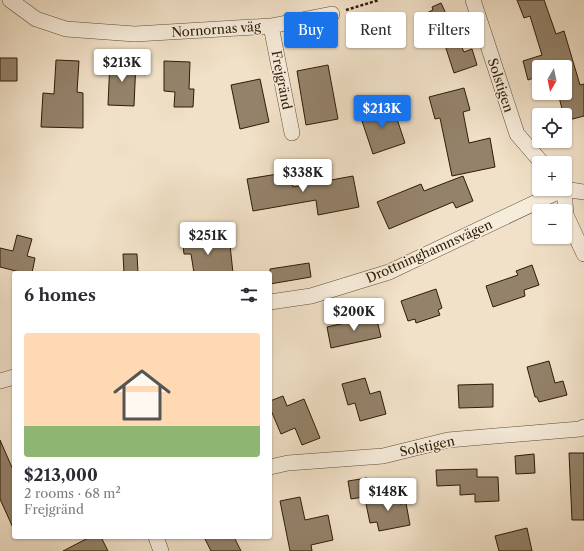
<!DOCTYPE html>
<html lang="en">
<head>
<meta charset="utf-8">
<style>
	:root { --surface:#fff; --page:#f7f7f7; --text:#2b2b33; --muted:#7c7c81; --accent:#1a73e8 }
	body { margin:0; font-family:"Libre Caslon Text",serif; background:var(--page); color:var(--text); height:100vh; display:flex; flex-direction:column; font-size:15px; white-space:nowrap }
	* { box-sizing:border-box; margin:0 }
	p { font-size:13px; color:var(--muted) }
	.icon { flex:none; width:22px; height:22px; fill:none; stroke:currentColor; stroke-width:2; stroke-linecap:round; stroke-linejoin:round }
	.map { position:relative; flex:1; overflow:hidden }
	.sheet { position:absolute; left:12px; top:271px; width:260px; height:268px; display:flex; flex-direction:column; background:var(--surface); border-radius:4px; box-shadow:0 1px 3px #0004 }
	.sheet>* { flex:none }
	.banner { position:absolute; left:284px; top:12px; width:240px; height:36px; display:flex; gap:8px }
	.needle { width:26px; rotate:189deg }
	.buttons { position:absolute; left:532px; top:60px; display:grid; gap:8px }
	.buttons a { display:grid; place-items:center; width:40px; height:40px; border-radius:4px; background:var(--surface); box-shadow:0 1px 3px #0004; font-size:20px }
	.price { position:absolute; translate:-50% -34px; padding:0 9px; border-radius:4px; background:#fff; color:#222; font-size:13px; line-height:26px; filter:drop-shadow(0 1px 2px #0008) }
	.price::after { content:''; position:absolute; left:50%; top:24px; width:12px; height:9px; margin-left:-6px; background:inherit; clip-path:polygon(0 0,100% 0,50% 100%) }
	.price.current { background:var(--accent); color:#fff }
	ul { padding:0; list-style:none }
	li { display:grid; align-content:center; gap:8px; height:212px; padding:0 12px }
	li span { display:grid; place-items:center; height:124px; border-radius:4px; color:#555 }
	li>.icon { margin-inline-start:auto }
	span .icon { width:72px; height:72px; fill:#fffc; stroke-width:1 }
	li b { font-size:17px }
	h2 { display:flex; justify-content:space-between; align-items:center; height:48px; padding:0 12px; font-size:17px }
	.tag { padding:0 14px; border-radius:4px; background:var(--surface); box-shadow:0 1px 3px #0004; font-size:14px; line-height:36px }
	.tag.current { background:var(--accent); color:#fff }
	.map>svg:first-child { display:block }
	.building { fill:#94826a; stroke:#301b05 }
	.lines { fill:none; stroke-linecap:round; stroke-linejoin:round }
	.street-casing { stroke:#604c36; stroke-width:16 }
	.path { stroke:#301b05; stroke-width:2.5; stroke-dasharray:3 2; stroke-linecap:butt }
	.street { stroke:#f6ecdb; stroke-width:15 }
	.labels { text-anchor:middle; stroke-width:3; stroke-linejoin:round; paint-order:stroke }
	.street-label { font-size:13px; fill:#301b05; stroke:#f6ecdb }
</style>
</head>
<body>
<div class="map">
<svg width="584" height="551" viewBox="0 0 584 551">
	<rect width="100%" height="100%" fill="#f1e1c8"/>
	<filter id="stains"><feTurbulence type="fractalNoise" baseFrequency=".005" numOctaves="4"/><feColorMatrix values="0 0 0 0 .2 0 0 0 0 .09 0 0 0 0 .02 0 0 0 .5 -.17"/></filter>
	<radialGradient id="worn" r=".72"><stop offset=".6" stop-color="#630" stop-opacity="0"/><stop offset="1" stop-color="#630" stop-opacity=".3"/></radialGradient>
	<path class="building" d="M517,0H544L556,34L564,31L580,85L584,84V116L565,121L558,93H565V67H539V76L528,80L523,61L542,55L530,16L524,18Z
		M441,3L464,52L472,49L477,65L454,73L443,39L430,46L416,18L433,10L432,7Z
		M0,58H17V81H0Z
		M56,60L79,61L77,92L83,93V128L41,127L43,93L54,94Z
		M110,60L136,61L134,106L108,105Z
		M164,61L190,62L189,89H194L193,107H174L175,92L164,91Z
		M328,65L338,119L306,125L297,71Z
		M260,79L269,122L240,129L231,85Z
		M464,88L470,110L463,112L469,143L490,138L495,167L452,176L440,118L435,119L429,97Z
		M392,104L405,143L373,154L360,115Z
		M290,172L293,187L353,176L359,207L318,215L316,200L253,211L247,179Z
		M463,176L473,201L456,208L453,202L389,229L377,202L421,184L424,191Z
		M203,234L205,249L230,245L233,273H194L191,254H184L182,237Z
		M17,235L32,239L27,256L35,258L32,273H24L0,267V248L13,251Z
		M123,254H137L138,273H124Z
		M309,263L311,277L270,284V269Z
		M532,265L539,285L524,290L525,296L493,307L486,286L518,275L516,271Z
		M436,289L442,308L438,310L440,315L416,323L415,319L408,321L401,301Z
		M376,316L381,337L331,348L327,327Z
		M549,361L555,383L563,381L567,395L539,402L537,397H535L527,367Z
		M365,378L370,394L380,391L386,414L360,421L355,403L348,405L342,384Z
		M493,384V407L459,408L458,385Z
		M283,396L287,406L304,399L320,438L302,445L295,428L281,434L270,408V401Z
		M0,440L14,472V530L0,499Z
		M569,453H584V520H572Z
		M534,454L535,473L516,474L515,456Z
		M477,469V477H498L499,501L475,502V494L460,495V485L437,486L436,470Z
		M367,478L370,496L351,499L348,481Z
		M398,493L400,504L406,503L410,525L379,531L377,522L370,523L365,499Z
		M300,497L305,520L328,515L333,540L311,545L312,551H290L280,501Z
		M527,528L532,551H499L495,536Z
		M90,537H101L108,551H63Z
		M204,537H234L241,551H211Z"/>
	<g class="lines">
		<g class="street-casing">
			<path id="street" d="M10,0L36,19L66,29L135,34L271,26L332,14
				M473,0L517,134L542,163
				M271,26L292,133
				M564,189L566,215L584,254
				M270,302L311,296L389,272L564,189L584,192
				M0,381L14,377
				M270,467L288,463L383,456L448,440L580,429L584,427
				M156,537L161,551"/>
		</g>
		<path class="path" d="M346,10L379,0"/>
		<use href="#street" class="street"/>
	</g>
	<g class="labels">
		<g class="street-label">
			<text transform="translate(216 29) rotate(-4)" y="5">Nornornas väg</text>
			<text transform="translate(282 80) rotate(79)" y="5">Frejgränd</text>
			<text transform="translate(501 85) rotate(72)" y="5">Solstigen</text>
			<text transform="translate(429 251) rotate(-24)" y="5">Drottninghamnsvägen</text>
			<text transform="translate(427 446) rotate(-12)" y="5">Solstigen</text>
		</g>
	</g>
	<rect width="100%" height="100%" filter="url(#stains)"/>
	<rect width="100%" height="100%" fill="url(#worn)"/>
</svg>
<div class="buttons">
<a><svg class="needle" viewBox="-14 -14 28 28"><path d="M0-13l5 13h-10z" fill="#e53935"/><path d="M0 13l5-13h-10z" fill="#7c7c81"/></svg></a>
<a><svg class="icon" aria-label="locate" viewBox="0 0 24 24"><circle cx="12" cy="12" r="6"/><path d="M12 2v4M12 18v4M2 12h4M18 12h4"/></svg></a>
<a>+</a>
<a>−</a>
</div>
<b class="price" style="left:122px;top:83px">$213K</b>
<b class="price current" style="left:382px;top:129px">$213K</b>
<b class="price" style="left:303px;top:193px">$338K</b>
<b class="price" style="left:208px;top:256px">$251K</b>
<b class="price" style="left:354px;top:332px">$200K</b>
<b class="price" style="left:388px;top:512px">$148K</b>
<div class="banner">
<a class="tag current">Buy</a>
<a class="tag">Rent</a>
<a class="tag">Filters</a>
</div>
<section class="sheet">
<h2>6 homes<svg class="icon" aria-label="filters" viewBox="0 0 24 24"><path d="M4 7h16M4 17h16"/><circle cx="9" cy="7" r="2"/><circle cx="15" cy="17" r="2"/></svg></h2>
<ul>
<li><span style="background:linear-gradient(#ffd9b3 75%,#8fb573 0)"><svg class="icon" aria-label="home" viewBox="0 0 24 24"><path d="M3 11l9-7 9 7M6 9v11h12V9"/></svg></span><div><b>$213,000</b><p>2 rooms · 68 m²</p><p>Frejgränd</p></div></li>
</ul>
</section>
</div>
</body>
</html>
